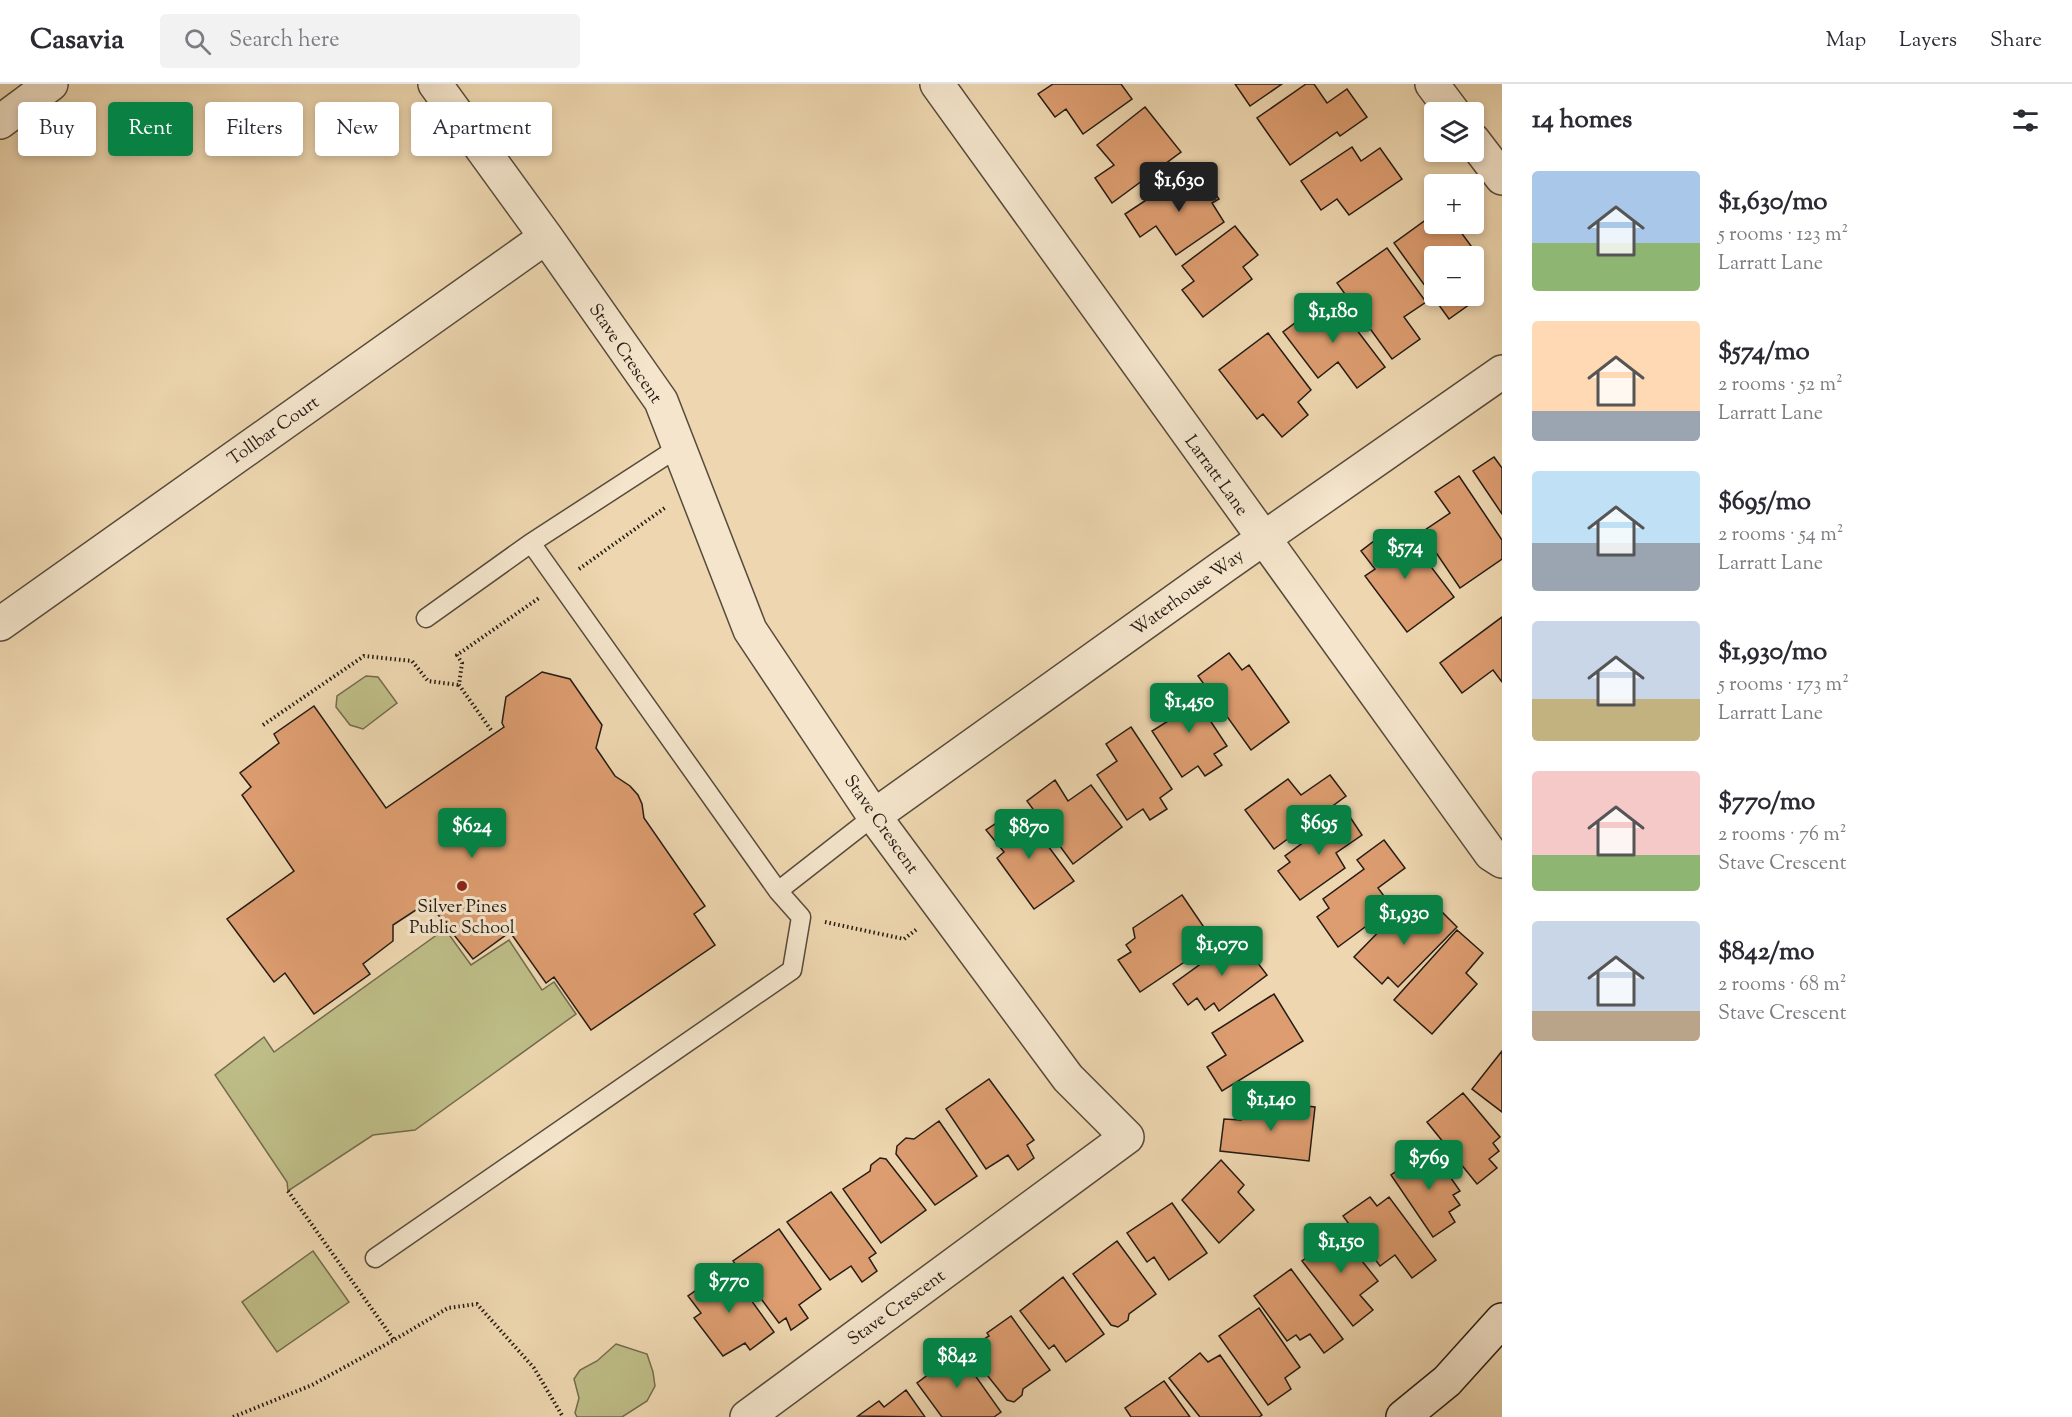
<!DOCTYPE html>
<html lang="en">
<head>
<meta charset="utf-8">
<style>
	:root { --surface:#fff; --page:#f2f2f3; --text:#2b2b33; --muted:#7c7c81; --line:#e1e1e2; --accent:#0b8043 }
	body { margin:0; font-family:"Sorts Mill Goudy",serif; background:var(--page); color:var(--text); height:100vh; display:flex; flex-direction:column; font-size:22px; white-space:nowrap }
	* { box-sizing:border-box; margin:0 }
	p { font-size:20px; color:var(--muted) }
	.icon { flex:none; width:33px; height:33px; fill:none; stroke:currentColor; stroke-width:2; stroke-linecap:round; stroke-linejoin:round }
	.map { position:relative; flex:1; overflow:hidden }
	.details { display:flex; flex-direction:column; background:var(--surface); width:570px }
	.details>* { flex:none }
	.banner { position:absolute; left:18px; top:18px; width:570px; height:54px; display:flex; gap:12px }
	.tools { position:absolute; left:1424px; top:18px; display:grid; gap:12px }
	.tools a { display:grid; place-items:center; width:60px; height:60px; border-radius:6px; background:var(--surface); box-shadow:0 3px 9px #0003; font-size:30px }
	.price { position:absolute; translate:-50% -51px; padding:0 14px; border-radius:6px; background:var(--accent); color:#fff; font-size:20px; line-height:39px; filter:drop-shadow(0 2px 3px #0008) }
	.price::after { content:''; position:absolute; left:50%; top:36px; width:18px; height:14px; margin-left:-9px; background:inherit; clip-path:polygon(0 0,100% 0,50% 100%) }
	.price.active { background:#222; color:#fff }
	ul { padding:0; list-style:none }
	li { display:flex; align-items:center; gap:18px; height:150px; padding:0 30px }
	li span { display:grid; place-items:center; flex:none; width:168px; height:120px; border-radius:6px; color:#555 }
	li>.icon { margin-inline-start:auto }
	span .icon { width:72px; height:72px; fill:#fffc; stroke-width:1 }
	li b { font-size:26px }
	h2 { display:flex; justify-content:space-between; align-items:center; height:72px; padding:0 30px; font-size:26px }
	.pill { padding:0 21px; border-radius:6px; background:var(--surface); box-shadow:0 3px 9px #0003; font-size:21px; line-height:54px }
	.pill.active { background:var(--accent); color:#fff }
	header { display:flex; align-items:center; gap:36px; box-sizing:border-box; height:84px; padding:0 30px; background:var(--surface); border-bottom:2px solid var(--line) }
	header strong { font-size:28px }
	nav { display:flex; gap:33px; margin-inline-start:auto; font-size:21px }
	.search { width:420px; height:54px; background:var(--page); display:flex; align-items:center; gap:15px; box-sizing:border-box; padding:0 21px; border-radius:6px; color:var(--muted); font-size:22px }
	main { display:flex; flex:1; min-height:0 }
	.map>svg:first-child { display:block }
	.green { fill:#bebd87; stroke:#726c4e; stroke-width:1.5 }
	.building { fill:#dd9d70; stroke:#251c14; stroke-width:1.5 }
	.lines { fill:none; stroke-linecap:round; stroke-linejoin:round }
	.lane-casing { stroke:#574b3b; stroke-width:21 }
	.street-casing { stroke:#574b3b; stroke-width:36 }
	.secondary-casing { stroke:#251c14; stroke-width:36 }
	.path { stroke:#251c14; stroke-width:4; stroke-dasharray:1.5 3; stroke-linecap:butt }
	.lane { stroke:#f4e5cc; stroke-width:18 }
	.street { stroke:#f4e5cc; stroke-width:33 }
	.secondary { stroke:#f4e5cc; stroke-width:33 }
	.poi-dot { fill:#8f2418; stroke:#f4e5cc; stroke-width:2 }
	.labels { text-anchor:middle; stroke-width:6; stroke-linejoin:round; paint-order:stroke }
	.street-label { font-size:18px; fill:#251c14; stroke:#f4e5cc }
	.poi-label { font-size:18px; fill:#251c14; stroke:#f4e5cc }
</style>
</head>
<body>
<header>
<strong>Casavia</strong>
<div class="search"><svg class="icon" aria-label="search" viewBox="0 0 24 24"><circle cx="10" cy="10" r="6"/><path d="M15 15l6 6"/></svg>Search here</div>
<nav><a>Map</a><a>Layers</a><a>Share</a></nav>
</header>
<main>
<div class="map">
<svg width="1502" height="1333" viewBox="0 0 1502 1333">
	<rect width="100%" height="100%" fill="#eed7b0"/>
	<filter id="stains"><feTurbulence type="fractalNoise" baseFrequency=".00333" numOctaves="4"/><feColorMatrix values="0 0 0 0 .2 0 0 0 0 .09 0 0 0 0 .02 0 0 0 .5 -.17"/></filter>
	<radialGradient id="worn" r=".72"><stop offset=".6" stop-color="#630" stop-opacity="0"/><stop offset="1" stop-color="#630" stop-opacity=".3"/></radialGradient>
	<path class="green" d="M366,592L378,593L397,619L363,645L350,641L336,623L337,612Z
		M445,845L471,881L509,856L542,906L554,898L576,930L415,1046L373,1051L288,1107L287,1098L215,991L264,953L274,968Z
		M313,1167L349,1218L277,1268L242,1218Z
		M616,1260L647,1270L653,1288L655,1302L647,1317L622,1333H577L575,1329L579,1314L574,1295L580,1286L597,1277Z"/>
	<path class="building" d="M1053,0H1121L1132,15L1083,50L1066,25L1055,33L1038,10Z
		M1235,0H1282L1250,22Z
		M1306,0H1314L1327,19L1347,5L1367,33L1340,52L1337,48L1290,81L1257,34Z
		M1145,23L1181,68L1112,119L1095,94L1114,81L1097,61Z
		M1352,63L1361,77L1380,64L1402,95L1349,131L1337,115L1321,126L1301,97Z
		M1190,87L1198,100L1205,95L1219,115L1212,119L1224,138L1176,171L1156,142L1140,153L1125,130Z
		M1434,130V140H1455L1482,177L1473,184V172H1434V212H1473V210L1477,215L1449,235L1394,159Z
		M1235,142L1258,171L1243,183L1252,195L1203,233L1182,206L1194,197L1182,182Z
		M1387,164L1426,218L1404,233L1420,255L1392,275L1337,199Z
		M1331,212L1385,283L1357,304L1338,278L1318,294L1283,248Z
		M1268,249L1311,306L1298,318L1308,331L1282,353L1263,330L1257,335L1219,286Z
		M1494,373L1502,384V430L1473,387Z
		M1459,392L1502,456V475L1460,504L1422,448L1450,429L1435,408Z
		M1387,447L1396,459L1407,451L1454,513L1407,548L1365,492L1375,485L1361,467Z
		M1502,533V598L1493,586L1462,609L1440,579Z
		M1229,569L1242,586L1249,581L1289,638L1251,666L1198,592Z
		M542,588L570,595L602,641L596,664L615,692L630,702L638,711L642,720L644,734L705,822L694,830L715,861L591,946L554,893L546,899L510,848L473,875L428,818L393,841V857L363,880L370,890L314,930L285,889L274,898L227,835L294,787L242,711L251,703L240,689L279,659L274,650L314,622L386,724L504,643L502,639L506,613Z
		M1186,600L1227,662L1214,670L1222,681L1205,692L1198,682L1182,693L1152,647L1173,634L1161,616Z
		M1131,643L1172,705L1160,714L1167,725L1150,736L1143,725L1127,736L1097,691L1117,677L1106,660Z
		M1330,691L1346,712L1274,765L1245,726L1288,695L1301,711Z
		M1055,696L1068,717L1091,701L1122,743L1073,780L1027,717Z
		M1016,726L1031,750L1037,747L1074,797L1034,825L997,774L1004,768L986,746Z
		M1346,727L1362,751L1336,769L1345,784L1300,816L1278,787L1290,778L1285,772Z
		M1384,756L1405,784L1378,804L1392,823L1338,863L1317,833L1329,824L1323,815L1364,785L1357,776Z
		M1182,811L1214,858L1140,908L1118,876L1131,868L1126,861L1135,854L1133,844Z
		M1435,821L1457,843L1398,903L1388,893L1382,900L1354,873L1397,829L1412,844Z
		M1457,846L1483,869L1466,889L1477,900L1432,950L1394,916Z
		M1238,853L1267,891L1219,927L1214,919L1205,926L1197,914L1188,921L1173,900Z
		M1274,910L1303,957L1222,1007L1207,983L1226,971L1212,949Z
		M1502,967V1028L1472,1005Z
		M989,995L1034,1056L1027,1061L1034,1074L1018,1086L1008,1071L986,1085L946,1025Z
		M1463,1009L1500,1053L1493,1059L1499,1067L1489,1075L1497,1084L1477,1100L1427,1038Z
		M1258,1017L1315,1023L1309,1077L1220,1067L1224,1035L1241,1036L1243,1027L1257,1028Z
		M939,1037L977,1092L935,1121L896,1070L897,1062L906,1054L914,1055Z
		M1430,1064L1460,1107L1453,1111L1460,1121L1449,1128L1455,1138L1433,1153L1391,1091Z
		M880,1074L886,1075L926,1126L881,1159L843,1105L870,1087L871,1081Z
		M1221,1076L1244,1101L1238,1108L1254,1126L1219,1159L1182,1116Z
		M831,1108L876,1169L869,1174L877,1187L862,1198L851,1182L830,1196L787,1138Z
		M1370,1113L1377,1122L1389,1113L1436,1176L1412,1194L1395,1171L1380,1182L1343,1132Z
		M1172,1119L1207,1169L1169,1196L1154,1173L1147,1178L1127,1149Z
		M1334,1142L1378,1197L1360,1211L1373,1226L1353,1242L1302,1177L1314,1168L1309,1162Z
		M779,1145L821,1205L799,1221L808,1234L791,1246L786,1234L779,1239L733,1177Z
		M1117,1157L1156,1210L1129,1230L1128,1236L1118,1243L1111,1241L1073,1190Z
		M728,1184L774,1248L750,1266L745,1259L723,1272L694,1234L701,1229L688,1212Z
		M1291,1185L1343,1255L1324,1269L1310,1250L1300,1256L1296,1251L1287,1257L1254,1212Z
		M1063,1193L1104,1250L1066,1278L1054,1261L1049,1265L1020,1227Z
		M1259,1224L1300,1283L1285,1294L1291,1305L1268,1321L1219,1252Z
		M1011,1232L1050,1286L1023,1305L1022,1311L1014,1318L1007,1316L967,1266L989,1252L987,1249Z
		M955,1263L1001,1328L994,1333H942L917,1299L937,1284L932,1278Z
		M1200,1269L1208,1278L1220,1271L1262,1331L1259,1333H1200L1169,1294Z
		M1164,1297L1190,1333H1131L1125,1324Z
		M906,1306L925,1333L858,1332L879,1317L884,1323Z"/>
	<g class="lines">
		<g class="lane-casing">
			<path id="lane" d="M426,534L531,459L679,363
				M778,807L874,732
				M375,1174L792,886L801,833L778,807L531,459"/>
		</g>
		<g class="street-casing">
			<path id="street" d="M435,0L546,153L661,317L750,546L874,732L1068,994L1127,1053L747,1333
				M937,0L1491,770L1502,777
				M1432,0L1453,28
				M0,38L51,0
				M1473,56L1502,94
				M0,540L546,153
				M874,732L1224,482L1502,288"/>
		</g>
		<g class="secondary-casing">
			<path id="secondary" d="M1403,1333L1447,1297L1502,1236"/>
		</g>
		<path class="path" d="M579,485L666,423
			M263,641L364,572L412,577L428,597L459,601
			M491,646L459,601L462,579L457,571L539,514
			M825,838L904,855L917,845
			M288,1107L394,1256
			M233,1333L312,1301L394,1256L448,1224L477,1220L534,1284L563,1333"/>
		<use href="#lane" class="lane"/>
		<use href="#street" class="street"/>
		<use href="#secondary" class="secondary"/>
	</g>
	<circle class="poi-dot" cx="462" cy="802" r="6"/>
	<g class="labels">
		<g class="street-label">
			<text transform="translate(626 269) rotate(56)" y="6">Stave Crescent</text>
			<text transform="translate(273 346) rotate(-35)" y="6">Tollbar Court</text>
			<text transform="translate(1217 391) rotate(54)" y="6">Larratt Lane</text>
			<text transform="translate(1187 508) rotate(-36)" y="6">Waterhouse Way</text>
			<text transform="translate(882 740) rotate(55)" y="6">Stave Crescent</text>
			<text transform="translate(896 1223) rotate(-36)" y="6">Stave Crescent</text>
		</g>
		<g class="poi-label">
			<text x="462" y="828">Silver Pines<tspan x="462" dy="21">Public School</tspan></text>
		</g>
	</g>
	<rect width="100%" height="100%" filter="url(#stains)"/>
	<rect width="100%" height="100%" fill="url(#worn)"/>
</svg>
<div class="tools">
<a><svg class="icon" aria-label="layers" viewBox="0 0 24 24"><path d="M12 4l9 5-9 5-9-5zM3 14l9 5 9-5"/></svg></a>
<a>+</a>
<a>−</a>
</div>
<b class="price active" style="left:1179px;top:129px">$1,630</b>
<b class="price" style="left:1333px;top:260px">$1,180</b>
<b class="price" style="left:1405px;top:496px">$574</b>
<b class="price" style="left:1189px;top:650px">$1,450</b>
<b class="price" style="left:1319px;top:772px">$695</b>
<b class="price" style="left:472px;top:775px">$624</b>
<b class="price" style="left:1029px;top:776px">$870</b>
<b class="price" style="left:1404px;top:862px">$1,930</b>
<b class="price" style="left:1222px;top:893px">$1,070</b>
<b class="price" style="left:1271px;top:1048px">$1,140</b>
<b class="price" style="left:1429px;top:1107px">$769</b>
<b class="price" style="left:1341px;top:1190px">$1,150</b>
<b class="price" style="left:729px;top:1230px">$770</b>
<b class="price" style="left:957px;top:1305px">$842</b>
<div class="banner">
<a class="pill">Buy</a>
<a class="pill active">Rent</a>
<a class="pill">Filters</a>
<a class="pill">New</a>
<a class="pill">Apartment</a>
</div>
</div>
<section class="details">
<h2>14 homes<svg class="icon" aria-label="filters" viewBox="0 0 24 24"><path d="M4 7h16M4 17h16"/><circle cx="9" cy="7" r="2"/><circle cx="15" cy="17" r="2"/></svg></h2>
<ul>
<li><span style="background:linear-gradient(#a9c7e8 60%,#8fb573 0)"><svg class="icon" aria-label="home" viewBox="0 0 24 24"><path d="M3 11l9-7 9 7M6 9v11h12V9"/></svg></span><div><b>$1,630/mo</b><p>5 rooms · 123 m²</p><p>Larratt Lane</p></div></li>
<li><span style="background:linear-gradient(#ffd9b3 75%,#9aa5b1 0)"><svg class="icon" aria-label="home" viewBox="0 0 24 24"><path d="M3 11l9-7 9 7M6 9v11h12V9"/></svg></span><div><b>$574/mo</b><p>2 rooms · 52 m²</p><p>Larratt Lane</p></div></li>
<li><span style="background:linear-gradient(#bfe0f5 60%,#9aa5b1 0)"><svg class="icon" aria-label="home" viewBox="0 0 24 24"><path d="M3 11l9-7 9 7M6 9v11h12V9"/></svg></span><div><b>$695/mo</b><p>2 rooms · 54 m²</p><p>Larratt Lane</p></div></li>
<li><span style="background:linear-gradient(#c9d6e8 65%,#c2b280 0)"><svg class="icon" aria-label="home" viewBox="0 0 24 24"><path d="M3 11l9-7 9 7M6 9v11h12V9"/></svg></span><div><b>$1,930/mo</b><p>5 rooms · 173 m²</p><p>Larratt Lane</p></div></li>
<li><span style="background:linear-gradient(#f6c9c9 70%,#8fb573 0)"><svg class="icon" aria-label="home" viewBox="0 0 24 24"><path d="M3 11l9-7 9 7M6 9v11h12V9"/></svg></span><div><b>$770/mo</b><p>2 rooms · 76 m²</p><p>Stave Crescent</p></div></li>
<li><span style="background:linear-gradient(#c9d6e8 75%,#b9a48a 0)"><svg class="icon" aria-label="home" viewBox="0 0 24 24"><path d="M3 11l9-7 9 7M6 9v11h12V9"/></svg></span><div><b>$842/mo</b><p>2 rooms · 68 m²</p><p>Stave Crescent</p></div></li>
</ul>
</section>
</main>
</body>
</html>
